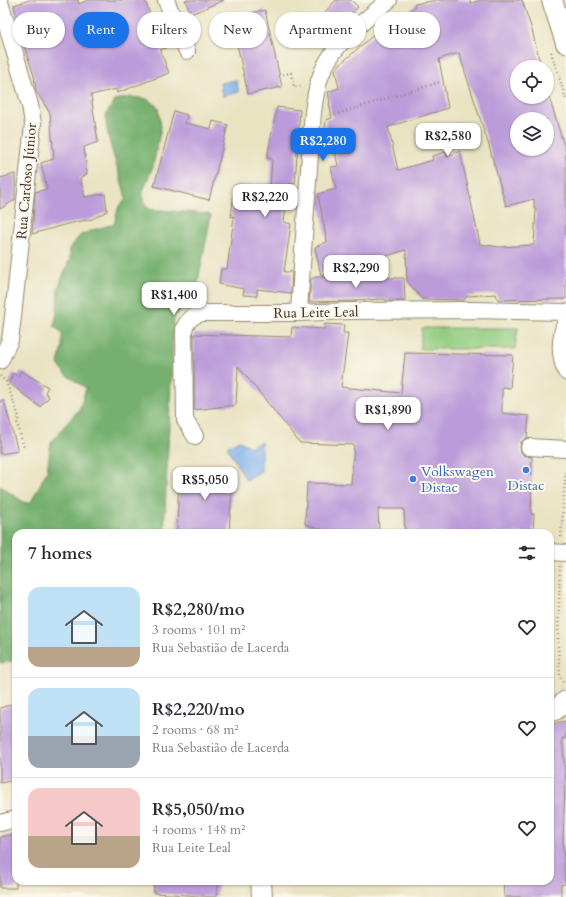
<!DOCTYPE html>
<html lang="en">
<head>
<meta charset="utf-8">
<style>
	:root { --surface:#fff; --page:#f7f7f7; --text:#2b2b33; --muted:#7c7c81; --line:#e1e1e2; --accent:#1a73e8 }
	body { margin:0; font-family:Cardo,serif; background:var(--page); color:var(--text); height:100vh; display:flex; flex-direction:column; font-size:15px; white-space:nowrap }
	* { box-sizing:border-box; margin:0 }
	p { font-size:13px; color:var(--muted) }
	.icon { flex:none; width:22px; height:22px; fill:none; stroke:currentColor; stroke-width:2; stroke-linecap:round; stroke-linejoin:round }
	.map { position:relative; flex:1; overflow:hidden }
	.panel { position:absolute; left:12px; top:529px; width:542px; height:356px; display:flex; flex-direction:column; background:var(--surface); border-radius:12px; box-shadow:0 1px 3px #0004 }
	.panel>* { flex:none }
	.top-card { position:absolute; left:12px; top:12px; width:542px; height:36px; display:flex; gap:8px }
	.buttons { position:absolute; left:510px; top:60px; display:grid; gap:8px }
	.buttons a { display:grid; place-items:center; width:44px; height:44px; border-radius:50%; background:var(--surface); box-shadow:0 1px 3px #0004; font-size:20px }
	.price { position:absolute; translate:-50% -34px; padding:0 9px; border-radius:8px; background:#fff; color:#222; font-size:13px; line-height:26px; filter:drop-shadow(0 1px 2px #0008) }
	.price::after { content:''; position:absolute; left:50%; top:24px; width:12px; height:9px; margin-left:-6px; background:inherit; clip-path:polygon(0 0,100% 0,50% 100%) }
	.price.active { background:var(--accent); color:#fff }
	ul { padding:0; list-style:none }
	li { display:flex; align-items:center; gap:12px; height:100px; padding:0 16px }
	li+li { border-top:1px solid var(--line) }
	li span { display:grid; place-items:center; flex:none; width:112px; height:80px; border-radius:12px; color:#555 }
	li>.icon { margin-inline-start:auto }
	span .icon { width:48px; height:48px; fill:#fffc; stroke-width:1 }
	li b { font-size:17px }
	h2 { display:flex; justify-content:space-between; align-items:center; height:48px; padding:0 16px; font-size:17px }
	.tag { padding:0 14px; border-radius:18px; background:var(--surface); box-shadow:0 1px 3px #0004; font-size:14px; line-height:36px }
	.tag.active { background:var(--accent); color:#fff }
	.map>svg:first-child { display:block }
	.green { fill:#93cc80; stroke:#677b4f }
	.forest { fill:#76b06e; stroke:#586d46 }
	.water { fill:#7fb1ec; stroke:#5d6e85 }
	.building { fill:#bc9bda; fill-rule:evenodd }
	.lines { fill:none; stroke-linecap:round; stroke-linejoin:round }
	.minor-casing { stroke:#928670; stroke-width:18 }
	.major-casing { stroke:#928670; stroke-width:22 }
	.path { stroke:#928670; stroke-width:2.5; stroke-dasharray:1 3; stroke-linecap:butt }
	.minor { stroke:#fff; stroke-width:16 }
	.major { stroke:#fff; stroke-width:20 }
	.shop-dot { fill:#3f7fe0; stroke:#fbf7ec; stroke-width:1.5 }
	.labels { text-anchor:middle; stroke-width:4; stroke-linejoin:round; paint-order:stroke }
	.street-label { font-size:14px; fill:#3b2a1e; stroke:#fbf7ec }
	.shop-label { font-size:14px; fill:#366cbe; stroke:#fbf7ec; text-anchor:start }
</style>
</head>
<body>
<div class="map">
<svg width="566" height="897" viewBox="0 0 566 897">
	<rect width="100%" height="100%" fill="#fbf7ec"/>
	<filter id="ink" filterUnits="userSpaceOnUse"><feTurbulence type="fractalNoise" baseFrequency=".025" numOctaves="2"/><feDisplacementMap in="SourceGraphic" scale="8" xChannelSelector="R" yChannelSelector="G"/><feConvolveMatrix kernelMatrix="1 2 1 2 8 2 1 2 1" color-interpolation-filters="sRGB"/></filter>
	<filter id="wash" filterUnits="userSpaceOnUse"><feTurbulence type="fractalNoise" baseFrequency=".012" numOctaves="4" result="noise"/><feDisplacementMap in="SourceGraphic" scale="16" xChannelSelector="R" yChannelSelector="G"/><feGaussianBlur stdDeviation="0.9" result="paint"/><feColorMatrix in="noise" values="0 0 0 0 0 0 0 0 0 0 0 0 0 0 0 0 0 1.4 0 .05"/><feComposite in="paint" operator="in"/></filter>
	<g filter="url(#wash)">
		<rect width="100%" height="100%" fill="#e9e3c2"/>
		<path class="green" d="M422,328H518L515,349H420Z"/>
		<path class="forest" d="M131,97L147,99L158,107L161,127L153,166L143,191V201L149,209L207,214L211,216L194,301L174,316L164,533H16V660L0,663V486L25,503L31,502L47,471L51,442L80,408L86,388L65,374L58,364L62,347V333L54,326L57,313L58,289L69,261H70V247L81,235L93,230L114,224L119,206L126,199C123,181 101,126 107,113C109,109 113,104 116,100Z"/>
		<path class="water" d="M236,80L239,92L222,96L220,83Z
			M239,440L250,447L261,442V471L246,480L227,447Z"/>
		<g id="blocks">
			<path class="building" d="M29,0H78L79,4L88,0H145L155,30L160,28L166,48L160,50L169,73L117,93L116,89L91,95L98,142L84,147L87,174L80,178L85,197L105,194L107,211L92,219L67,224L32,234L35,192L47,189L41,163L54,159L50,113L36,91L34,76L18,28L14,5Z
				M185,0H224L191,14Z
				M336,0H351L358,7L339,26L325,12Z
				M437,0H470L471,3L481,0H522L532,30L541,67H517V97H549L566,152V299L498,300L496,294L467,296L464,300L422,299L407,281L406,250L321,276L315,247L327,242L318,194L336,189L331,167L338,166L333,141L323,143L326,120L332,118L329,103H330L328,92L339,88L335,70L338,66L386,24L396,20L414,7L415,4ZM459,53L489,146L506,206L534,199V209H536L534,245L499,247L480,244L460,151L447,157L446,152L432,156L433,160L398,170L388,127L448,108L439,59ZM517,119H547V149H517Z
				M265,10L282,87L248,94L231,17Z
				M277,107L300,110L295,184H289L284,222L291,224L284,272H292L291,293L257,289V296L243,295L244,289L219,284L221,269H227L234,216L231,217L235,185L270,189L272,159L267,158Z
				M174,111L187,115L185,123L211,129L213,121L228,125L209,200L154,186Z
				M15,174V200L0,209V178Z
				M316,277L404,278L405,301H386L385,299L356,300V301L309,302L311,279Z
				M325,324L344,325L343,333H348L341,387L401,393L405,353L513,355L510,388L502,387V413L529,416L527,438L521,442L520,447L521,452L524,455L532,457L531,514H534L533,533H405L404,509H378L379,533H329L305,524L307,483L351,484L354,445L300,443L238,366L236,405L194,410V334L291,337L292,327L324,329Z
				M21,371L48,387L45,392L49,397L40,407L9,383L13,373L18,376Z
				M0,401H4L18,451L0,454Z
				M233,469L229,533H177L179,470Z
				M16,703V780L0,783V708Z
				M566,721V738H562L566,782H565L563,841L565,884L561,885V897H504L503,881H550V724Z
				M16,834V888H0V837Z
				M153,881H219L216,897L154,893Z"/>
		</g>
	</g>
	<g filter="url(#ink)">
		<use href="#blocks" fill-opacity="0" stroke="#928670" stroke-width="1"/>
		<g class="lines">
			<g class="minor-casing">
				<path id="minor" d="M166,0L187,51
					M0,2L30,105L33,124L13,317L10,340L0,361
					M299,313C302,261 306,208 310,155C312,128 312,93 324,68C337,40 366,20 389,0
					M566,321C559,337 559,356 566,372
					M195,436L185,420L184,329C188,319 192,316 202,313H299L350,311L474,310L566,312
					M529,447L566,449
					M550,552L566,553
					M0,823L16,819"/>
			</g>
			<g class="major-casing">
				<path id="major" d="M552,0L566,43
					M550,711L555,710L566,701
					M261,881L262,897"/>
			</g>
			<path class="path" d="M551,52L566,99
				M279,75L291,73L294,87L302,86
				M327,117L440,82
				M0,376L6,381L19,417L17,422L24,448
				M561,537L566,470
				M560,566L558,643L560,677L564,684"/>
			<use href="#minor" class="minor"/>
			<use href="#major" class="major"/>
		</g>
	</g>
	<g class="shop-dot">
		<circle cx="526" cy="470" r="4"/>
		<circle cx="413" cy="479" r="4"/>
	</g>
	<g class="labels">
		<g class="street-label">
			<text transform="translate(26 181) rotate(-85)" y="5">Rua Cardoso Júnior</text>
			<text transform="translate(316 312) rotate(-1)" y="5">Rua Leite Leal</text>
		</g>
		<g class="shop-label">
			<text x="421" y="476">Volkswagen<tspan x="421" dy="16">Distac</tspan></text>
			<text x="526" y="490" text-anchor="middle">Distac</text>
		</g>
	</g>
</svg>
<div class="buttons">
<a><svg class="icon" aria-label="locate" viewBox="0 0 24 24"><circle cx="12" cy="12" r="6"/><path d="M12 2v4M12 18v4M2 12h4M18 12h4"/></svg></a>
<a><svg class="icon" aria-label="layers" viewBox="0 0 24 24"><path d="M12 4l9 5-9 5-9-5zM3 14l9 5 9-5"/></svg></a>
</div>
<b class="price" style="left:448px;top:157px">R$2,580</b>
<b class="price active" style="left:323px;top:162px">R$2,280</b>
<b class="price" style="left:265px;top:218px">R$2,220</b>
<b class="price" style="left:356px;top:289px">R$2,290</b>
<b class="price" style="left:174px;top:316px">R$1,400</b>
<b class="price" style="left:388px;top:431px">R$1,890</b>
<b class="price" style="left:205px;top:501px">R$5,050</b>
<div class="top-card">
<a class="tag">Buy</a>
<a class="tag active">Rent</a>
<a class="tag">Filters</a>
<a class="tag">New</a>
<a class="tag">Apartment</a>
<a class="tag">House</a>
</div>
<section class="panel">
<h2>7 homes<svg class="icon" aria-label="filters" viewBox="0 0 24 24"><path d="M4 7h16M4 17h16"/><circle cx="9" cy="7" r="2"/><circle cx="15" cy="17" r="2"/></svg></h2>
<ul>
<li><span style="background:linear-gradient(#bfe0f5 75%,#b9a48a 0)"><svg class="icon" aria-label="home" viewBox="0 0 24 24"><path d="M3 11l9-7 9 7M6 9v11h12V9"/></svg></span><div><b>R$2,280/mo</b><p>3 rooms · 101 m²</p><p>Rua Sebastião de Lacerda</p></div><svg class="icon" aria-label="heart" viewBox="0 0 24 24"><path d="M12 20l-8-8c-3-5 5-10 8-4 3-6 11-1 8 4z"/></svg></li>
<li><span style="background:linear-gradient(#bfe0f5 60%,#9aa5b1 0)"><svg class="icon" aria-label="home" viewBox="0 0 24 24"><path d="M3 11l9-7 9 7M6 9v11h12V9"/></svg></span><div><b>R$2,220/mo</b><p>2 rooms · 68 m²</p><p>Rua Sebastião de Lacerda</p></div><svg class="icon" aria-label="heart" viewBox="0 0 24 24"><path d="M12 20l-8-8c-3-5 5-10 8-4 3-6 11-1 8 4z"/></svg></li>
<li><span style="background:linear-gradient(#f6c9c9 60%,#b9a48a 0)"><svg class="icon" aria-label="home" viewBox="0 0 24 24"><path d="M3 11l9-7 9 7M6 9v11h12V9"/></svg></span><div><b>R$5,050/mo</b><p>4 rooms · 148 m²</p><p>Rua Leite Leal</p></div><svg class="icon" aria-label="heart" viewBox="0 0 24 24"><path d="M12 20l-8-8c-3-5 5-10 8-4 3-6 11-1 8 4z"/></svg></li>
</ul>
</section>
</div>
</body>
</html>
